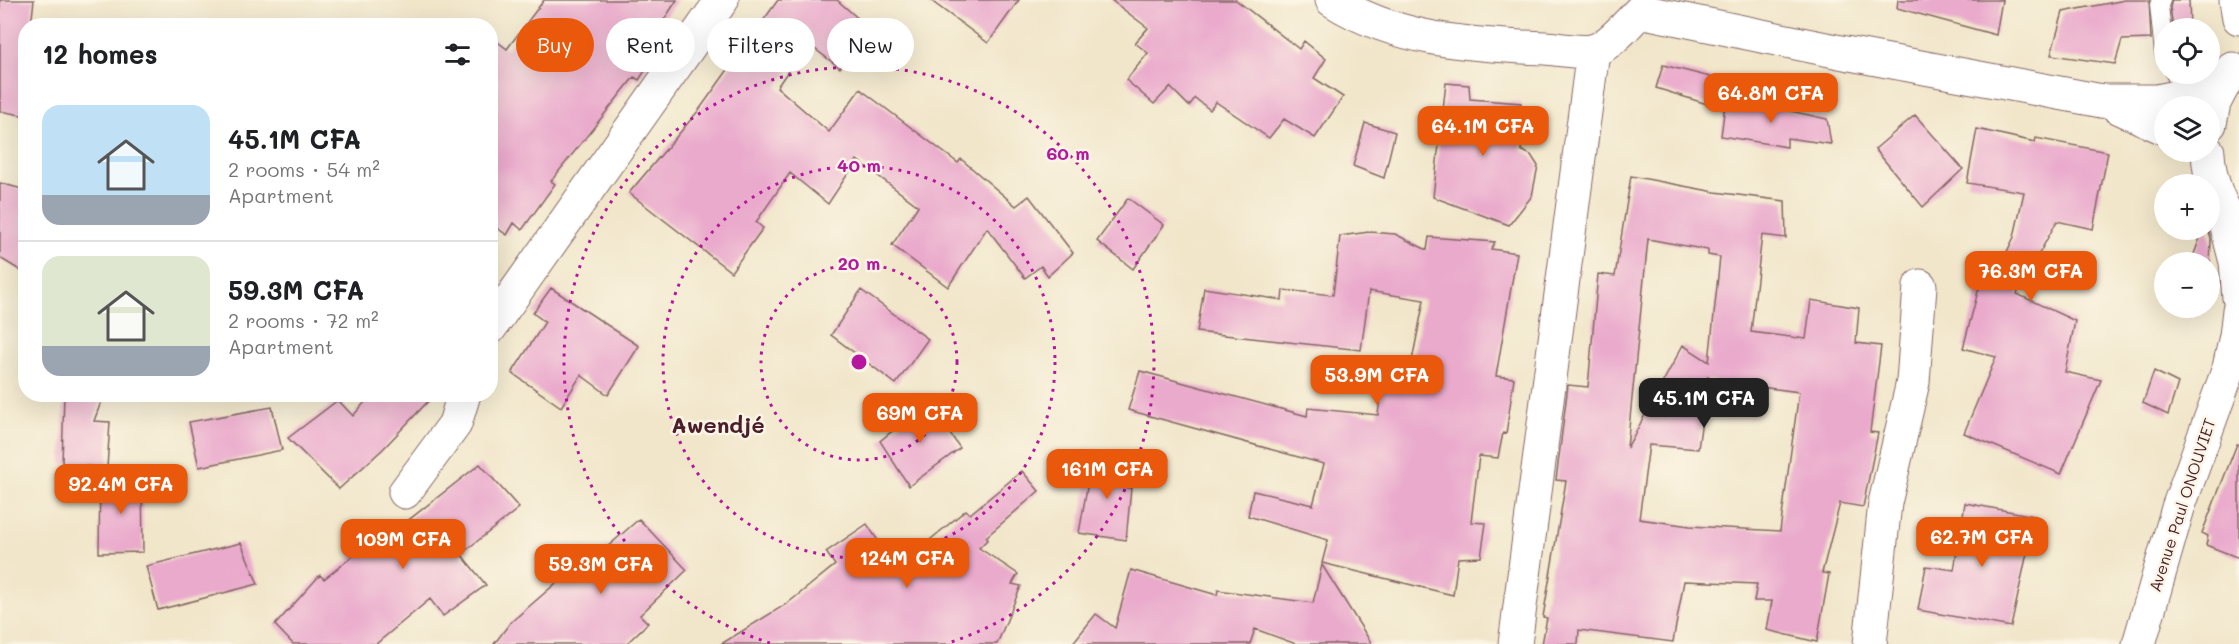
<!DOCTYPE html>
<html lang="en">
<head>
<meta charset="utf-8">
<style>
	:root { --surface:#fff; --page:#f6f6f6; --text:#202124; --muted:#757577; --line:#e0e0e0; --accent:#ea580c }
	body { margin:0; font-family:Mali,sans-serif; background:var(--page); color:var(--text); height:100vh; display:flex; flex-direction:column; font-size:22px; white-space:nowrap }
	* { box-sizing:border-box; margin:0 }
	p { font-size:20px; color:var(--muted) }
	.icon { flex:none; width:33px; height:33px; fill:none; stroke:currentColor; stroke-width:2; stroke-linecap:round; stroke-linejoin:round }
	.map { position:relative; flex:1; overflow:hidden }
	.details { position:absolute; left:18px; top:18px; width:480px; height:384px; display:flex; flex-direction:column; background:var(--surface); border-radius:24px; box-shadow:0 6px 24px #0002 }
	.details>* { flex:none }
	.banner { position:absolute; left:516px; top:18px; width:570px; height:54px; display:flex; gap:12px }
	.tools { position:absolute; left:2154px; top:18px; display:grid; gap:12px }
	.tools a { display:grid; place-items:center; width:66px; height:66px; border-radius:50%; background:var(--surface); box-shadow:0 6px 24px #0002; font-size:30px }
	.price { position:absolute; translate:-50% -51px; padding:0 14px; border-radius:12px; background:var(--accent); color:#fff; font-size:20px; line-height:39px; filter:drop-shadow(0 2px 3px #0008) }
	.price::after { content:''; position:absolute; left:50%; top:36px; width:18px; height:14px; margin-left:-9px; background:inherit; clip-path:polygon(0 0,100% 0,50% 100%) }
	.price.selected { background:#222; color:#fff }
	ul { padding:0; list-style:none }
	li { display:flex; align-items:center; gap:18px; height:150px; padding:0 24px }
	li+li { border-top:2px solid var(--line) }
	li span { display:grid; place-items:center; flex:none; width:168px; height:120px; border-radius:18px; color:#555 }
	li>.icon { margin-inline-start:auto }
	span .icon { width:72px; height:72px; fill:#fffc; stroke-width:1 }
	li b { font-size:26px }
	h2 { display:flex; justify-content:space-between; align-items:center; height:72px; padding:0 24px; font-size:26px }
	.chip { padding:0 21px; border-radius:27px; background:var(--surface); box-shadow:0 6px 24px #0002; font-size:21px; line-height:54px }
	.chip.selected { background:var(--accent); color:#fff }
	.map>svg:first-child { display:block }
	.building { fill:#eaaacc; fill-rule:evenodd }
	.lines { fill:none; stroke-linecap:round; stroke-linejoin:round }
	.lane-casing { stroke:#846563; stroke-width:20 }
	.street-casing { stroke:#846563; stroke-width:35 }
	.secondary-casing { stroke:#846563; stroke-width:35 }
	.lane { stroke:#fff; stroke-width:18 }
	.street { stroke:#fff; stroke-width:33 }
	.secondary { stroke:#fff; stroke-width:33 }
	.ring { fill:none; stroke:#b5179e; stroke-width:3; stroke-dasharray:3 6 }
	.labels { text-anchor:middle; stroke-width:5; stroke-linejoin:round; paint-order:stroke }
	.street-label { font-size:16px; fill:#4a1f2b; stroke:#fcf5e5 }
	.district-label { font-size:22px; font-weight:bold; fill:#4a1f2b; stroke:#fcf5e5 }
	.centre { fill:#b5179e; stroke:#fcf5e5; stroke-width:3 }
	.ring-label { font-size:18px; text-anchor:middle; font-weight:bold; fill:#b5179e; stroke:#fcf5e5; stroke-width:5; stroke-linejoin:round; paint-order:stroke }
</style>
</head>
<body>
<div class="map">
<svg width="2239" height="644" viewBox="0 0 2239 644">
	<rect width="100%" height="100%" fill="#fcf5e5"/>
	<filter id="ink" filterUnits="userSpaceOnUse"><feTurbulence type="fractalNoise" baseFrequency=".0167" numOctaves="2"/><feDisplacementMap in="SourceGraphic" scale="12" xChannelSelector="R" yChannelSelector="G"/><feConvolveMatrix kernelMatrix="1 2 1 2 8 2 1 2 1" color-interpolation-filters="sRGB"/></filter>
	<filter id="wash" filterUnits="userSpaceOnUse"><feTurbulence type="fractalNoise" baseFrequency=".008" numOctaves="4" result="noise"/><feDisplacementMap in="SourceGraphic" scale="24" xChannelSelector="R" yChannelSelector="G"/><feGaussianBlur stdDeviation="1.35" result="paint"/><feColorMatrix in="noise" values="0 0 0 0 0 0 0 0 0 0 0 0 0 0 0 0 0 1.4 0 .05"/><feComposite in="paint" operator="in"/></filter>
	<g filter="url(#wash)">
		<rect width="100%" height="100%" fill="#f1e6ca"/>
		<g id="blocks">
			<path class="building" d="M0,0H34L31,26H26V116L0,111Z
				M544,0H677L648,44L658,51L639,80L634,77L551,181L555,184L522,230L514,223L507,235L490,223V36L507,49Z
				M778,0H837L869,28L840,68L807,43L777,87L829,132L860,89L958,163L961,159L1016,206L1029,196L1073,253L1048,276L1041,266L1025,278L987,228L948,287L892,245L918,206L857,160L828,204L790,173L756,222L763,228L731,272L629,193L699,110Z
				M930,0H1019L988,43Z
				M1111,0H1236L1299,49L1304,41L1326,59L1314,78L1343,97L1315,138L1284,119L1269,138L1216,102L1210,110L1195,98L1189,106L1170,87L1154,104L1126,80L1148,53L1135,43L1148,28Z
				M1898,0H2002L1996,35L1897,8Z
				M2125,0H2149L2151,39L2122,40L2115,64L2051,55L2063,12Z
				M2172,0H2189L2190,28H2173L2170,7Z
				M1663,65L1730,82L1723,109L1656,88Z
				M1446,83L1469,85L1470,99L1521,103L1517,139H1522L1521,150L1531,155L1538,166L1532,196L1509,225L1433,197Z
				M1726,97L1827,119L1831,144L1787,138V147L1721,136Z
				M1915,115L1963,169L1923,207L1875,149Z
				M1365,123L1395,132L1384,178L1353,166Z
				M1977,129L2035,142L2036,138L2108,152L2093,229L2057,221L2017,294L2075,321L2065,372L2101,380L2061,474L1964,433L1996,357L1963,348L1981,280L1992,283L2014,237L2024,192L1967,183Z
				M1631,176L1715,192L1785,201L1786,238L1762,235L1751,332L1806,339L1811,300L1859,308L1856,343L1881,346L1870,432L1878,433L1863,507L1840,503L1822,573L1829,574L1817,642L1767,630L1772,601H1754L1757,584L1684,581L1673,642L1579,630L1578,644H1542L1547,618L1543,617L1566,481L1556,480L1568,385L1588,387L1598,274L1615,276ZM1648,239L1708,250V255L1720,257L1709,362L1683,345L1627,448ZM1708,376V380L1799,392L1780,531L1690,526L1639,519L1649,445L1698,449Z
				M0,183L26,190V274L0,258Z
				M1128,198L1164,225L1133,269L1097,241Z
				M2203,230H2208L2211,239L2210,268V262H2191Z
				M1369,232L1395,234L1427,250L1429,237L1495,242L1491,249L1517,253L1496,376L1514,378L1506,434L1503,433L1498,458L1479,456L1471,522L1486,523L1481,557L1458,558L1453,595L1322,563L1328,540L1248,516L1253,491L1313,505L1324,464L1128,410L1140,371L1307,416L1308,408L1378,415L1384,363L1411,366L1424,300L1369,291L1361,350L1197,332L1204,288L1282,300L1283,290L1333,295L1340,236Z
				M551,288L639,346L608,395L581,375L561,407L512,373L545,322L533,313Z
				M861,290L928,339L896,384L831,335Z
				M2154,371L2178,383L2168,415L2143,403Z
				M64,394H104L94,421L110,422L107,468L62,464Z
				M372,394H435L383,449L339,489L288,438L338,400L353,416Z
				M928,402L960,448L909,486L880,441Z
				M272,407L282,450L199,467L189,422Z
				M2237,444H2239V558L2206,545L2208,536L2202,533Z
				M1097,454L1130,462L1124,487L1131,488L1126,540L1079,533L1088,482H1093Z
				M480,464L519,508L461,554L486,585L443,616L430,599L376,644H293L275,625L320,575L324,579L372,541L397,529Z
				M1022,471L1039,491L986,537L988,539L979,548L1018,574L1012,584L1021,586L997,644H721L788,603L835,565L826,552L867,524L896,568L966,510L970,514Z
				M100,476L142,478L143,552L99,553Z
				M1965,503L2035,516L2011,627L1918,610L1926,566L1954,570Z
				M639,519L687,570L640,615L648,623L626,644H494L510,623L585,558L589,563Z
				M241,543L258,584L158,610L146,566Z
				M1322,565L1372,644H1296L1255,629L1250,644H1072L1096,614L1115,628L1131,570L1217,595L1218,590L1313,603Z"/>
		</g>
	</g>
	<g filter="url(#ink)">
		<use href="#blocks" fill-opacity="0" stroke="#846563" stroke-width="1.5"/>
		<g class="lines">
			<g class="lane-casing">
				<path id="lane" d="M2161,0L2159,5L2164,53
					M2175,74L2187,95L2193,97"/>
			</g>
			<g class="street-casing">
				<path id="street" d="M1332,0C1396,41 1472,45 1545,48C1560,49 1577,53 1591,51C1606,49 1630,22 1640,11
					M1640,11L1845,53L2102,101
					M490,328L722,0
					M405,492L455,424L464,394
					M1515,644L1593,51
					M1870,644L1885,503L1913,382L1920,286"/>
			</g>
			<g class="secondary-casing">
				<path id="secondary" d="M2236,0L2239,18
					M2102,101H2157L2187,95L2228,73
					M2118,107L2164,128
					M2210,124L2214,103L2232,69
					M2208,152C2209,178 2218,203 2234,225
					M2222,208L2236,262L2239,298
					M2139,644L2178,508L2229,368L2236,336L2239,310"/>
			</g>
			<use href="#lane" class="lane"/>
			<use href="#street" class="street"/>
			<use href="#secondary" class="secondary"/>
		</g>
	</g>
	<g class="ring">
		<circle cx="859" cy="362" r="98"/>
		<circle cx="859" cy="362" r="196"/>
		<path d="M770 643A295 295 0 1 1 948 643"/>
	</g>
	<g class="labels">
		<g class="street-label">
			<text transform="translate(2182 505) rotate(-72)" y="6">Avenue Paul ONOUVIET</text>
		</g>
		<g class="district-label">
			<text x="718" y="433">Awendjé</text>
		</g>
	</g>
	<circle cx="859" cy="362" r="9" class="centre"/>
	<g class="ring-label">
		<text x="1068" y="160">60 m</text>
		<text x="859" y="172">40 m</text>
		<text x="859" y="270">20 m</text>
	</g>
</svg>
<div class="tools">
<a><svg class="icon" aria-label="locate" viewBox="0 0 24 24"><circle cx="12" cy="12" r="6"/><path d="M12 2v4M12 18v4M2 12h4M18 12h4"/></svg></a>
<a><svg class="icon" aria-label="layers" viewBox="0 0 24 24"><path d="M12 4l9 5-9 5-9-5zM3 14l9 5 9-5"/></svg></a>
<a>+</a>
<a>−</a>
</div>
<b class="price" style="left:1771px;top:124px">64.8M CFA</b>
<b class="price" style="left:1483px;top:157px">64.1M CFA</b>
<b class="price" style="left:2031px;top:302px">76.3M CFA</b>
<b class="price" style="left:1377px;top:406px">53.9M CFA</b>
<b class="price selected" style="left:1704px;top:429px">45.1M CFA</b>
<b class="price" style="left:920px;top:444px">69M CFA</b>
<b class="price" style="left:1107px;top:500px">161M CFA</b>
<b class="price" style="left:121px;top:515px">92.4M CFA</b>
<b class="price" style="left:1982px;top:568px">62.7M CFA</b>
<b class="price" style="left:403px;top:570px">109M CFA</b>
<b class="price" style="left:907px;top:589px">124M CFA</b>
<b class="price" style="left:601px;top:595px">59.3M CFA</b>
<div class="banner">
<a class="chip selected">Buy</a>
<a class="chip">Rent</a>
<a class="chip">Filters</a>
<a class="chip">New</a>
</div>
<section class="details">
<h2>12 homes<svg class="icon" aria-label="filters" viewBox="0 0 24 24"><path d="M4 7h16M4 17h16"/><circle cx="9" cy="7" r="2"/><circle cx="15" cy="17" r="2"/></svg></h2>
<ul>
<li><span style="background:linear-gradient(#bfe0f5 75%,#9aa5b1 0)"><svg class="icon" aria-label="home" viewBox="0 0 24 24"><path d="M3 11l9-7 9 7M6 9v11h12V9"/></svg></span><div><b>45.1M CFA</b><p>2 rooms · 54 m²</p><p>Apartment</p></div></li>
<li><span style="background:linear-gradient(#dfe7d0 75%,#9aa5b1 0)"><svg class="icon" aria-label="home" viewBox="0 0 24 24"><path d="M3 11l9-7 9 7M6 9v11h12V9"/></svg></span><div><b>59.3M CFA</b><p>2 rooms · 72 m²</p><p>Apartment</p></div></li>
</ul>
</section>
</div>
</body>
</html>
